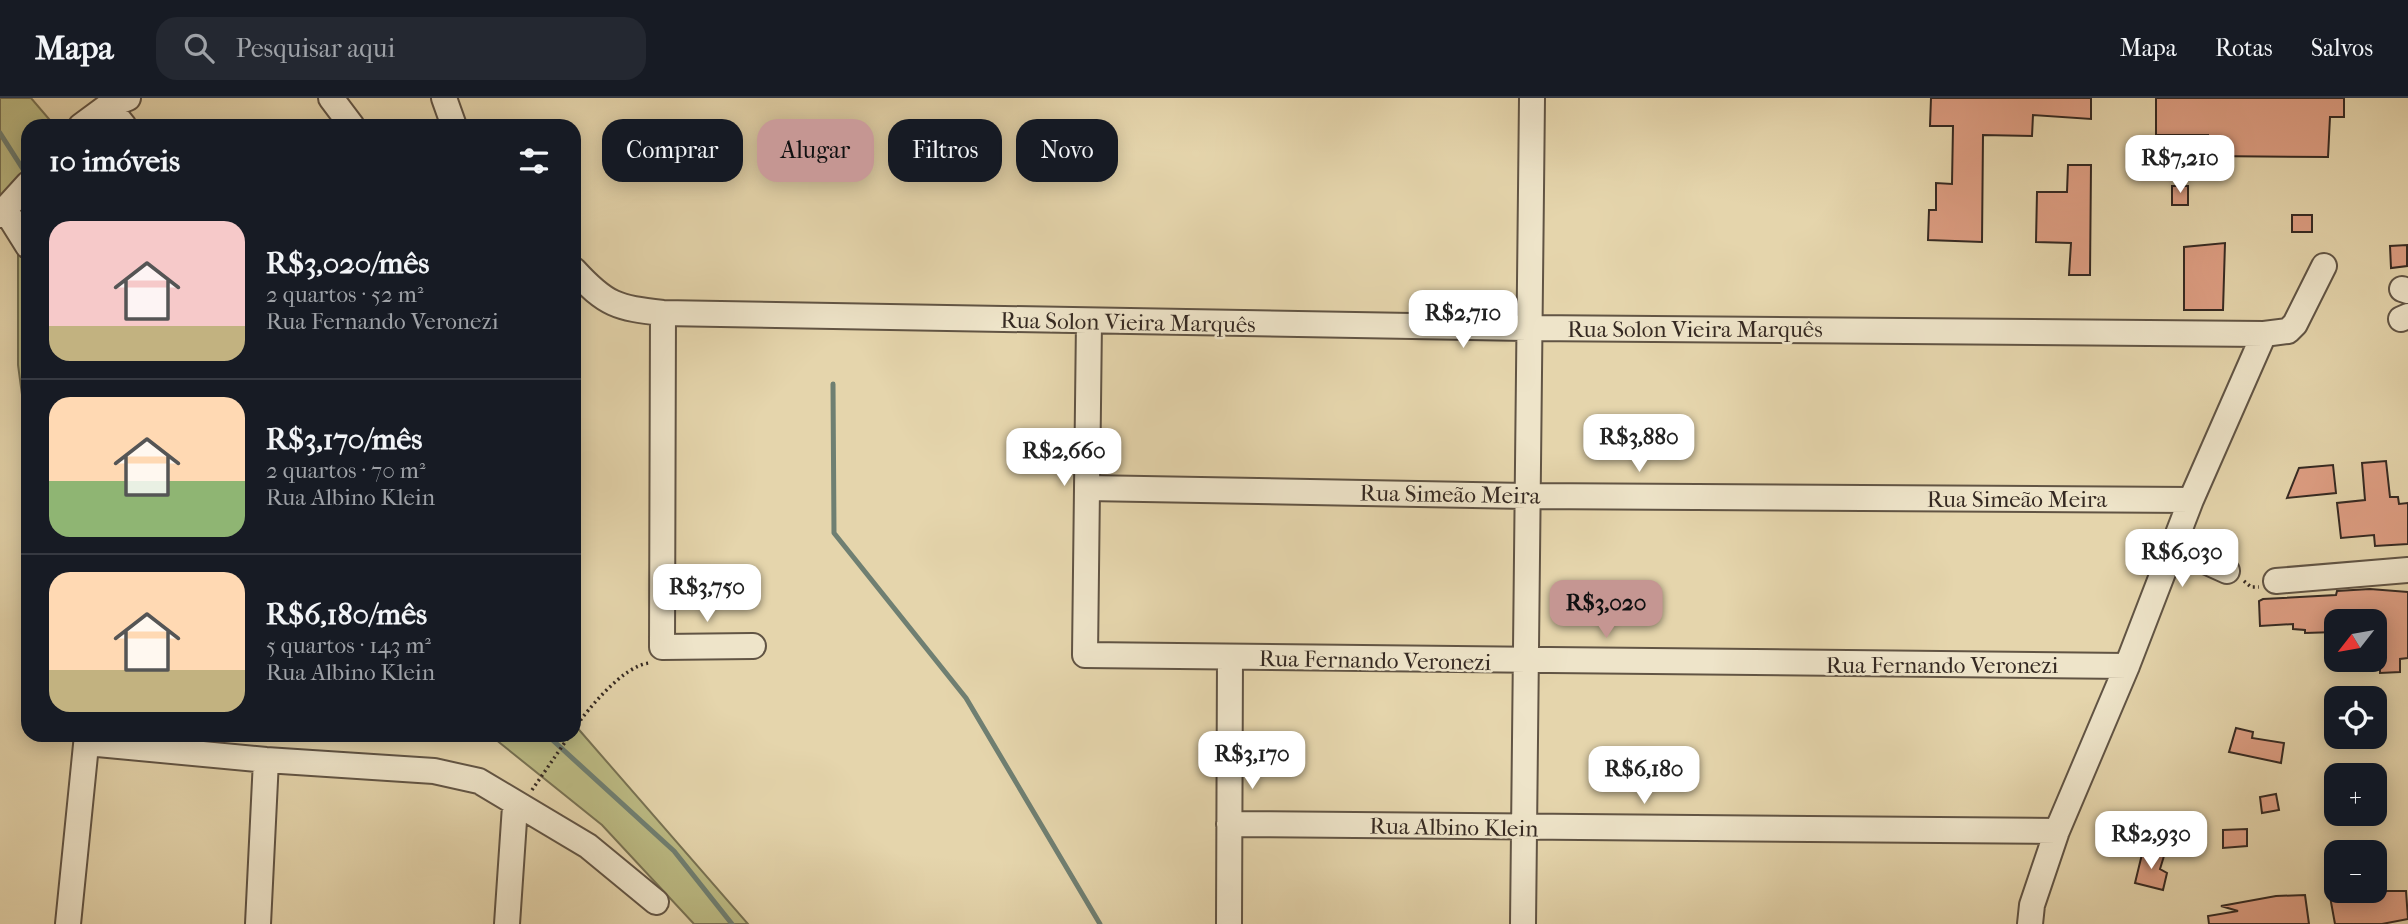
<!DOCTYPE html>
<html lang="pt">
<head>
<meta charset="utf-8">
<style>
	:root { --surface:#171b24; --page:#242831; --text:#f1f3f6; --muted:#9ea1a6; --line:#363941; --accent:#c59692 }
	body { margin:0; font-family:"IM FELL French Canon",serif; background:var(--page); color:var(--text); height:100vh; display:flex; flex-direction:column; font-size:26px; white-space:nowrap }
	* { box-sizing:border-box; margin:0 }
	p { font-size:23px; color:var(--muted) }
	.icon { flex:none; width:38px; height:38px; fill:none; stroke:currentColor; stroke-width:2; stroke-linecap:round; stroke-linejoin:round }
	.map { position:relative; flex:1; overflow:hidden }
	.panel { position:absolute; left:21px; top:21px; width:560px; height:623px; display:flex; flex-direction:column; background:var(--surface); border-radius:21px; box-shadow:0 4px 18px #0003 }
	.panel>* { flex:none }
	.guide { position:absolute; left:602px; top:21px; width:665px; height:63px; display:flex; gap:14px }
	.needle { width:46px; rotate:239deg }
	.buttons { position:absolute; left:2324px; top:511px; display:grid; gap:14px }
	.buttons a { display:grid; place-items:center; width:63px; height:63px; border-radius:14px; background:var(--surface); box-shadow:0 4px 18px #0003; font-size:35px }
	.price { position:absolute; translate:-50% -60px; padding:0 16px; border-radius:14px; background:#fff; color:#222; font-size:23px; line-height:46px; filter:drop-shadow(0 2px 4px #0008) }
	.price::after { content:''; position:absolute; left:50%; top:42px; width:21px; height:16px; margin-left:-10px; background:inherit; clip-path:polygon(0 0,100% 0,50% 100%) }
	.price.current { background:var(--accent); color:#111 }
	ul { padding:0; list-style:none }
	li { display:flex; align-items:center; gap:21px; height:175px; padding:0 28px }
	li+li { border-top:2px solid var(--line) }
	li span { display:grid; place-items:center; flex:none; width:196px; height:140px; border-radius:21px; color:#555 }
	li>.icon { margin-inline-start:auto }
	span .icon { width:84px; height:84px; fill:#fffc; stroke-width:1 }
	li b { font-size:30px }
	h2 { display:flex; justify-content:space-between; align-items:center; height:84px; padding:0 28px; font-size:30px }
	.chip { padding:0 24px; border-radius:21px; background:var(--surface); box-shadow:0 4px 18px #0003; font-size:24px; line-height:63px }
	.chip.current { background:var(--accent); color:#111 }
	header { display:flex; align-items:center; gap:42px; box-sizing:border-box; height:98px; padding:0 35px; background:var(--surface); border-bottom:2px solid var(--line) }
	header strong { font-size:33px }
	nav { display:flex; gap:38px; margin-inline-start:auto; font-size:24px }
	.search { width:490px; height:63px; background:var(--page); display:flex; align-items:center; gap:18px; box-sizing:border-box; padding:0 24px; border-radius:21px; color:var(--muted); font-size:26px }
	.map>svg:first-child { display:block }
	.green { fill:#bcbb84; stroke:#787253; stroke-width:2 }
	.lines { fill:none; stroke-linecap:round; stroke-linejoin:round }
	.stream { stroke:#6f7f72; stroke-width:5 }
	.building { fill:#de9e83; stroke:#352922; stroke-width:2 }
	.minor-casing { stroke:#615444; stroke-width:28 }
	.path { stroke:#352922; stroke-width:3.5; stroke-dasharray:2 3.5; stroke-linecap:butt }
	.minor { stroke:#eee4c9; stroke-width:24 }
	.labels { text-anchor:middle; stroke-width:5; stroke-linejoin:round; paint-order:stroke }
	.street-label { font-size:23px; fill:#352922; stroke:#eee4c9 }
</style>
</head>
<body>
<header>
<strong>Mapa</strong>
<div class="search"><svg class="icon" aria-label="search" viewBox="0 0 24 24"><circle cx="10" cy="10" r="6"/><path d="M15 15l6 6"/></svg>Pesquisar aqui</div>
<nav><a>Mapa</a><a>Rotas</a><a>Salvos</a></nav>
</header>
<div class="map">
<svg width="2408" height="826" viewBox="0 0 2408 826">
	<rect width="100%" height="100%" fill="#e5d5ac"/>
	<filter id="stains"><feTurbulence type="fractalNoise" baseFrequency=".00286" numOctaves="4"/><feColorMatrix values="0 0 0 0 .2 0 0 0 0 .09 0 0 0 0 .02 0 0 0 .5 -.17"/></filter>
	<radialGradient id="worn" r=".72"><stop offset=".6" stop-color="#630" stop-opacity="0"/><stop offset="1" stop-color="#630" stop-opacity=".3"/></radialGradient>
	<path class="green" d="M0,0H31L55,28H28V341L18,267V142L0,118Z
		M574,626L748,826H694L602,727L490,637H574Z"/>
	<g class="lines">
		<path class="stream" d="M0,35L28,79
			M833,286L834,435L966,600L1100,826
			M547,637L674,753L732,826"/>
	</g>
	<path class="building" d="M1931,0H2091V21L2033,17L2032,38L1983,37L1982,144L1928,142L1929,112H1936V85L1952,86L1953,28H1930Z
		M2156,0H2344V19H2330L2328,59L2208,58V37H2156Z
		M2068,67H2091L2090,177H2069L2071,145L2036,144L2037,94H2067Z
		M2172,88H2188V107H2172Z
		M2292,117H2312V134H2292Z
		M2225,145L2223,212H2184V149Z
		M2407,147V168L2391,170L2390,148Z
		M2386,363L2390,399H2398L2399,406L2408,405V446L2375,448L2374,437L2341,440L2337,405L2365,402L2362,365Z
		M2333,367L2336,395L2287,400L2299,370Z
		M2370,491L2408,494V560L2400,561V574L2380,575L2379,527H2375V523H2336V534L2305,535V532L2293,531V526L2260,528L2259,503L2263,501L2336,497L2337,493Z
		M2236,630L2253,634L2252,640L2284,645L2281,665L2229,654Z
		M2276,696L2279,712L2262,715L2260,699Z
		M2247,731V748L2223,750V732Z
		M2143,752L2164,758L2160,771L2167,775L2163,792L2135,785Z
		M2329,793H2406L2408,821L2382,826H2335Z
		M2305,797L2309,826H2209L2208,818L2238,813L2221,808L2276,798Z"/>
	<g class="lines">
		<g class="minor-casing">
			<path id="minor" d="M331,0L352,28
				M444,0L454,28
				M108,8L124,28
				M81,28L108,8L128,0
				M6,113L28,148
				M0,117L28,86
				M574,172C606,207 617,210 663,215L1529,230L2264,236
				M2402,191L2408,193
				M663,215L662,549L753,548
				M2401,221L2408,218
				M1089,223L1085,557L2127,568
				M1087,390L1528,398L2191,402
				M2174,449L2227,473
				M2276,483L2408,472
				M87,645L266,662L434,673L479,683L588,748L656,804
				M1229,726L2057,733
				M68,826L87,637
				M258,826L266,662
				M507,826L515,708
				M1229,826L1230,559
				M1523,826L1532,0
				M2030,826L2032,807L2057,733L2127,568L2191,402L2264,236L2288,233L2295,226L2324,168"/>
		</g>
		<path class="path" d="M2244,483L2251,489H2259
			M574,631C588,611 623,568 649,565
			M532,692L570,637"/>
		<use href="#minor" class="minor"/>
	</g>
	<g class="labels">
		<g class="street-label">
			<text transform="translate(1128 224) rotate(1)" y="8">Rua Solon Vieira Marquês</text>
			<text x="1695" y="239">Rua Solon Vieira Marquês</text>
			<text transform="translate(1450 396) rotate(1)" y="8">Rua Simeão Meira</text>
			<text x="2017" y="409">Rua Simeão Meira</text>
			<text transform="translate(1375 562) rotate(1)" y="8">Rua Fernando Veronezi</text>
			<text x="1942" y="575">Rua Fernando Veronezi</text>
			<text transform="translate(1454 729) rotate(1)" y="8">Rua Albino Klein</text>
		</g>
	</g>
	<rect width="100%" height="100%" filter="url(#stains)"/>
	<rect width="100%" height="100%" fill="url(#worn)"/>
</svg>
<div class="buttons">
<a><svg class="needle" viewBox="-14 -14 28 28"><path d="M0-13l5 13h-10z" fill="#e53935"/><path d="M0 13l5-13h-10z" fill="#9ea1a6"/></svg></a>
<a><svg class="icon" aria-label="locate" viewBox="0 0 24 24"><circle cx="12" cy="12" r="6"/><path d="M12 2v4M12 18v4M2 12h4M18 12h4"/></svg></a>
<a>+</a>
<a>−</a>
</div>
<b class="price" style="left:2180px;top:97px">R$7,210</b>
<b class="price" style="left:1463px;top:252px">R$2,710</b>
<b class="price" style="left:1639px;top:376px">R$3,880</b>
<b class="price" style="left:1064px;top:390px">R$2,660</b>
<b class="price" style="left:2182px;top:491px">R$6,030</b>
<b class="price" style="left:707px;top:526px">R$3,750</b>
<b class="price current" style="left:1606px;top:542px">R$3,020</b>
<b class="price" style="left:1252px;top:693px">R$3,170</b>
<b class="price" style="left:1644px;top:708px">R$6,180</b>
<b class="price" style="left:2151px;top:773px">R$2,930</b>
<div class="guide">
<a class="chip">Comprar</a>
<a class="chip current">Alugar</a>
<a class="chip">Filtros</a>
<a class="chip">Novo</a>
</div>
<section class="panel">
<h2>10 imóveis<svg class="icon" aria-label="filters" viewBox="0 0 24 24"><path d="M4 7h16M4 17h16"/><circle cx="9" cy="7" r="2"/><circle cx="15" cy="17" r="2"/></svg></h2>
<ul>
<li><span style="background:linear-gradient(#f6c9c9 75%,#c2b280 0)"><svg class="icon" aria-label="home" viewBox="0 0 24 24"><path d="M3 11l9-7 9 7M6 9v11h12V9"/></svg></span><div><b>R$3,020/mês</b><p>2 quartos · 52 m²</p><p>Rua Fernando Veronezi</p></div></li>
<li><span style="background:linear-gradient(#ffd9b3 60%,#8fb573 0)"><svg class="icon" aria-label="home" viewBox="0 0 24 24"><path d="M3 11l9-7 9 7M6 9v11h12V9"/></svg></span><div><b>R$3,170/mês</b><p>2 quartos · 70 m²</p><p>Rua Albino Klein</p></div></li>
<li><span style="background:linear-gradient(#ffd9b3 70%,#c2b280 0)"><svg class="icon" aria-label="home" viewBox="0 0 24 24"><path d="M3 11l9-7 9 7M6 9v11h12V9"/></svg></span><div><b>R$6,180/mês</b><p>5 quartos · 143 m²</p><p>Rua Albino Klein</p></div></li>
</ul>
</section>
</div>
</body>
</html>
